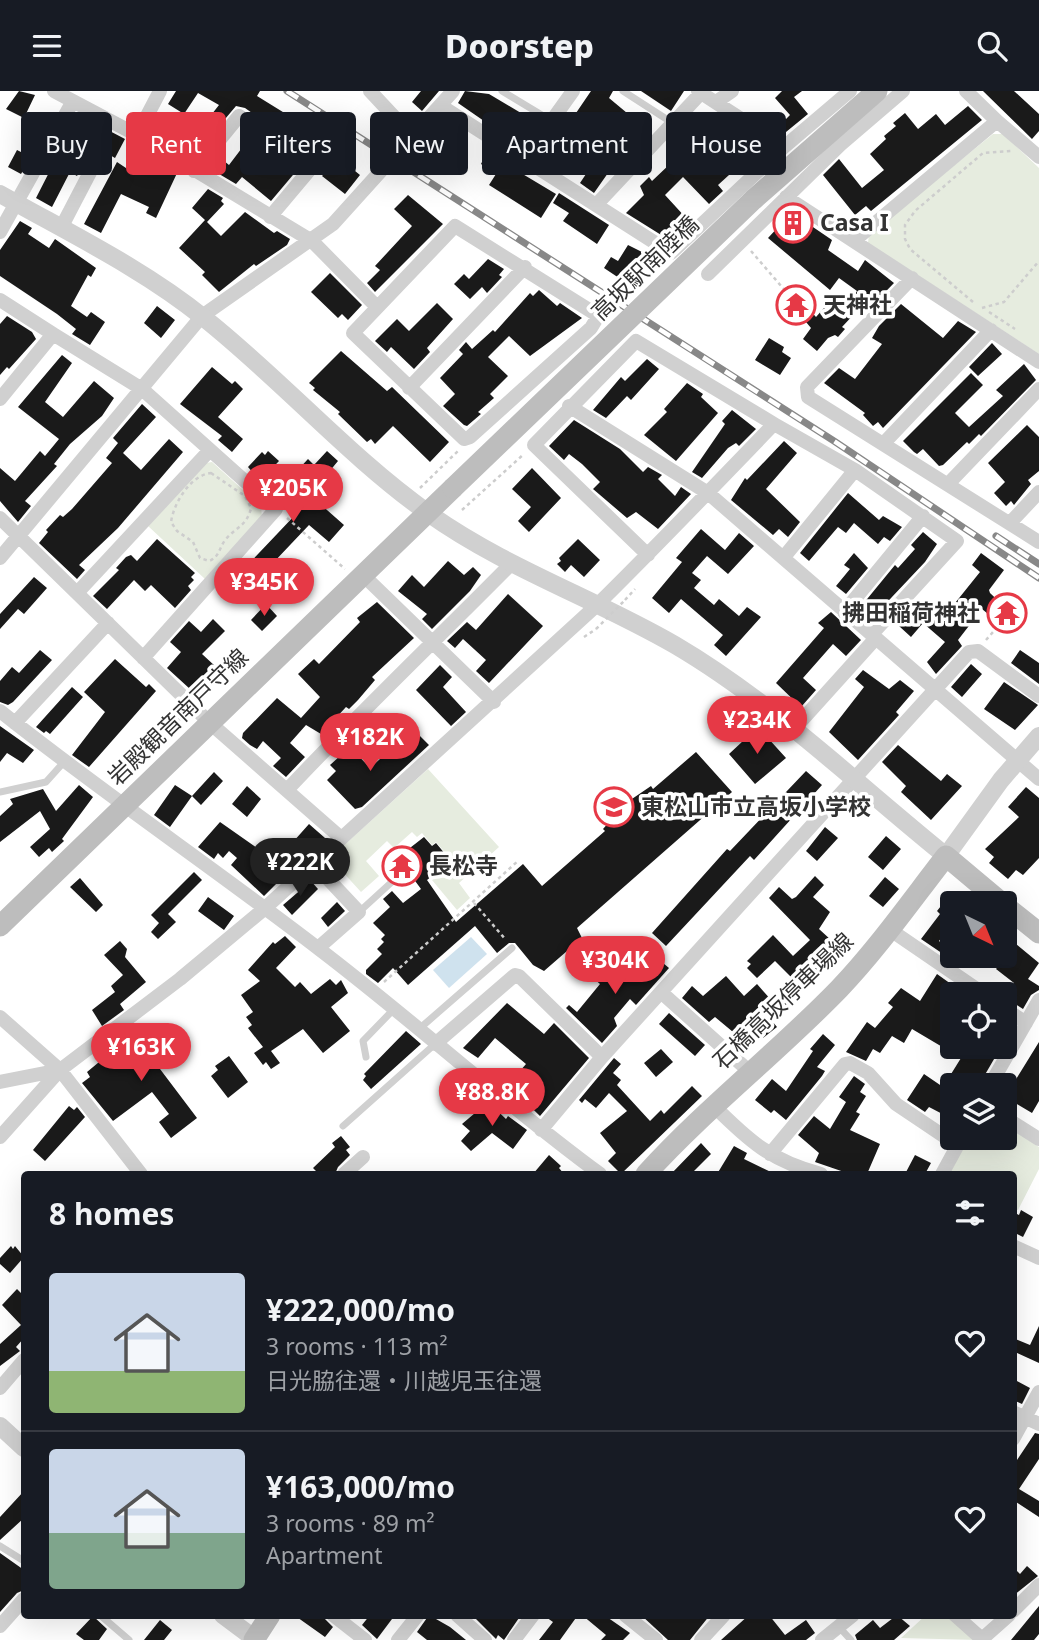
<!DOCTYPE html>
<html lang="en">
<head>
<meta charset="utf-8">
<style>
	:root { --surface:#171b24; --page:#20242c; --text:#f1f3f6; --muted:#9ea1a6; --line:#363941; --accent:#e63946 }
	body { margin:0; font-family:"Noto Sans","Noto Sans JP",sans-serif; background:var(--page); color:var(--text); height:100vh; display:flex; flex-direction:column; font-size:26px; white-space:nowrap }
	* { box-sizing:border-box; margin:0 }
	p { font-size:23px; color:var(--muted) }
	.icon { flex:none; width:38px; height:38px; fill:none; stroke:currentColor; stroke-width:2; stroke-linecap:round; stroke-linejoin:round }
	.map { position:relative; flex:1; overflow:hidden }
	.details { position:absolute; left:21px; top:1080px; width:996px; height:448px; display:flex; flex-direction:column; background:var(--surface); border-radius:7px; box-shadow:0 7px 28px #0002 }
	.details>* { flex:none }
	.guide { position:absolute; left:21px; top:21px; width:998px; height:63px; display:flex; gap:14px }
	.needle { width:46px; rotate:137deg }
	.fabs { position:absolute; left:940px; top:800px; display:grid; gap:14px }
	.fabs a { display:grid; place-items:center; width:77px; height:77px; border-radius:7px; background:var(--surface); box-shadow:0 7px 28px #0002; font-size:35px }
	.price { position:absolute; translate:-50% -60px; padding:0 16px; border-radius:24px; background:var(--accent); color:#fff; font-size:23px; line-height:46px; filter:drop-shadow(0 2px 4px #0008) }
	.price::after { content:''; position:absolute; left:50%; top:42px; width:21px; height:16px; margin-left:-10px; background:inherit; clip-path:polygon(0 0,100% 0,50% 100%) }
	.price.current { background:#222; color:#fff }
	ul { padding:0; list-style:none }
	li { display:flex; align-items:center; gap:21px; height:175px; padding:0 28px }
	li+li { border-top:2px solid var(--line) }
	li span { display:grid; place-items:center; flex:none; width:196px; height:140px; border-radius:7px; color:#555 }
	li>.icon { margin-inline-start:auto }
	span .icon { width:84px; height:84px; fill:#fffc; stroke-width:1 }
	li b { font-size:30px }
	h2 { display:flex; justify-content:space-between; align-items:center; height:84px; padding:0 28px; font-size:30px }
	.tag { padding:0 24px; border-radius:7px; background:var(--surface); box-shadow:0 7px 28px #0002; font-size:24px; line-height:63px }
	.tag.current { background:var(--accent); color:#fff }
	header { display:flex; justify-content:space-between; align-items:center; height:91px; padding:0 28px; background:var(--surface); font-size:32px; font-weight:800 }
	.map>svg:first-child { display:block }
	.green { fill:#e6ecdf }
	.water { fill:#cfe2ee }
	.building { fill:#1a1a1a }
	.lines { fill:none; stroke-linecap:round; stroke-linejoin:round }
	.path { stroke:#cdcdcd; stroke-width:2.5; stroke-dasharray:3.5 3.5; stroke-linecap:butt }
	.service { stroke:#d0d0d0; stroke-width:7 }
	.minor { stroke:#d0d0d0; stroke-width:14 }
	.tertiary { stroke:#d0d0d0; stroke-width:18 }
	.secondary { stroke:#bdbdbd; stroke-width:21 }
	.rail-casing { stroke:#888; stroke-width:7 }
	.rail { stroke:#fff; stroke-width:4.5; stroke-dasharray:13; stroke-linecap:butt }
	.path-bridge { stroke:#cdcdcd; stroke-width:2.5; stroke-dasharray:3.5 3.5; stroke-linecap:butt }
	.secondary-bridge { stroke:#bdbdbd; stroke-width:21 }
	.labels { text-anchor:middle; stroke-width:7; stroke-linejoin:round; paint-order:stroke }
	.poi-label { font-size:23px; font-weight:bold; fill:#333; stroke:#fff; text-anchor:start }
	.street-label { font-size:23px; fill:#333; stroke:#fff }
</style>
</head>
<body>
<header><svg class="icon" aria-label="menu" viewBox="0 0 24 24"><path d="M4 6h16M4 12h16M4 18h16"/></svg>Doorstep<svg class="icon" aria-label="search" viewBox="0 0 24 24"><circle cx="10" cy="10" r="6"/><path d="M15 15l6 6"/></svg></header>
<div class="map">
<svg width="1039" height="1549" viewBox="0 0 1039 1549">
	<rect width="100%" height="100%" fill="#fff"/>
	<path class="green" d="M993,43H1003L1039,77V263L868,152L869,143Z
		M212,371L261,415L262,426L205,488L148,435L206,372Z
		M428,678L499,756L459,792L470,807L457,819L432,789L449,775L444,768L447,764L436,751L432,754L422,742L417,746L412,741L394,757L387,750L366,770L379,785L361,801L330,767Z
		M1005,1033L1039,1056V1078L1018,1119L1013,1117V1083L950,1081L968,1047L1004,1046Z
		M926,1524H950L978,1549L901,1547Z"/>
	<path class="water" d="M471,846L487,863L449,897L433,879Z"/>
	<path class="building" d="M19,0L35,4L24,27L6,18Z
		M176,0H260L257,5L312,39L301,56L245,17L236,15L193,66L170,49L168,52L151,41L157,31L184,48L196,33L201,37L219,14L198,2L184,23L168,13Z
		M421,0H439L422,20L412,11Z
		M465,0L489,3L536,31L529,42L521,37L513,50L458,12Z
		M591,0H613L609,7L627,22L622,27L637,42L644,34L652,41L635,58L629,52L594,102L580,92L596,68L576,55L560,79L544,69Z
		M641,0H684L671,20Z
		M782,0H802L794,6L808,23L786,41L780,34L790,24L775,7Z
		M983,0H1014L1039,23V40L1032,48Z
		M968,15L982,29L871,120L866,115L855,124L823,84L839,68L862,97L884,79L870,63L886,48L884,45L896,35L893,32L905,22L918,38L936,23L945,34Z
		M712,21L727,37L716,48L740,74L718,94L723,100L709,113L683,86L665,104L687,128L666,147L626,122L644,104L640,95L649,86L652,90L671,72L666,66Z
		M79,24L125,48L115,67L70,41Z
		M251,45L298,78L271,110L242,86L236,93L209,77L218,65L229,74Z
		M756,49L765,60L748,76L738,66Z
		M139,57L178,80L156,127L146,122L149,116L121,103L101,142L84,133L117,71L126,77Z
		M489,57L503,66L501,70L556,103L541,127L489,94L496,83L481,73Z
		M61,58L84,72L77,85L70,81L52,116L36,107Z
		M17,59L31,66L21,83L8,76Z
		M339,67L360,84L345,103L322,85Z
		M208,98L223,107L221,110L224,113L207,131L221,145L245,121L274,142L277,140L290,148L287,154L256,175L254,173L219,201L202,184L205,181L179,157L205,129L192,117Z
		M559,102L609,134L597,153L563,130L569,122L553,112Z
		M408,104L443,133L375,201L367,192L380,179L375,175L412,135L394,118Z
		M788,119L832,149L828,159L858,180L865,169L894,192L862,225L856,221L842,236L845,238L838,246L835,244L828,247L817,260L803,248L811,237L781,201L788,195L816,226L831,209L844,221L857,200L839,187L830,199L768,147L781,133L777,129Z
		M20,130L32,137L28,143L49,157L55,148L96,177L91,186L88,184L71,215L87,226L91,221L105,231L90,254L72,243L76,238L57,223L0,185V159Z
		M628,154L656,168L641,181L631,175L622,189L604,177L611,166L618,170Z
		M488,168L504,178L499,184L502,186L487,202L482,196L470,208L454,193L464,183L469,188Z
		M330,182L362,214L348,229L342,223L338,227L311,201Z
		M539,199L557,215L560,212L582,227L530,265L509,245L488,266L508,285L490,303L494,307L478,321L481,323L467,335L464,334L443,315L455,303L440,287L463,263L459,259L466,251L472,258L493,239L495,241L530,202L533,205Z
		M437,212L453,228L427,257L430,261L414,278L391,256L387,261L375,250L397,228L409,240Z
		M901,213L943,247L958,230L976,241L883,337L878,331L873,335L863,324L865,322L824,292L839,277L855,288L882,253L872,247L879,235Z
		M157,215L175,229L161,247L144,232Z
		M7,225L32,241L36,248L9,278L7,276L0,284V233Z
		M769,247L784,256L782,261L791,267L780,284L755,269Z
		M992,252L1002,263L978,285L969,276Z
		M341,260L387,300L392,296L449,351L430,371L393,335L375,353L371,348L367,351L338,323L340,321L313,299L315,297L309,292Z
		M62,264L72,272L45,311L63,326L94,290L114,307L102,325L70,353L54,373L57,375L25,410L31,415L18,431L0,410V377L15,390L40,360L45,365L59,348L18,316Z
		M647,268L659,278L631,309L627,305L606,327L593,319L621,286L625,290Z
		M1024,273L1036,289L981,345L979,343L969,353L967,351L943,374L939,375L923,358L917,363L914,361L903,350L971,282L983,294L955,322L969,336L1003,305L996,299Z
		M212,276L232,293L235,290L243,298L218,326L243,348L232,361L218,349L222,345L180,313Z
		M687,292L703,303L701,306L718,322L676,370L644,344L667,321L664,318Z
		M142,313L156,326L123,362L141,379L169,348L183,361L118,437L79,474L85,479L77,488L39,452L48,441L46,439L60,424L63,426L72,418L112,372L106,367L118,352L113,347Z
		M732,319L756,338L739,355L736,352L728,357L702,387L692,381L725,333L722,330Z
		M574,329L620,358L643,381L648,376L662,384L658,388L675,405L681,396L691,403L658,438L636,421L627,427L593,398L600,391L582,373L569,363L564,369L549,355Z
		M1027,334L1039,346V380L1028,389L1031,393L1014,414L1011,410L1006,415L994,402L1005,391L988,372Z
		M784,350L797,362L766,398L800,431L788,446L779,438L773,444L731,409L745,387L747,389Z
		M268,360L279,370L260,390L248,376L262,361L265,364Z
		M327,360L338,370L310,404L344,434L329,451L309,434L235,512L224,499L296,423L281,410L301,386L296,381L308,368L314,374Z
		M532,377L561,407L529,441L518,430L531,416L512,398Z
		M848,402L879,429L883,425L902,436L890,450L884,446L878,453L854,432L846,442L838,436L809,470L800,462Z
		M701,438L725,459L739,442L754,455L728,483L707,465L692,482L701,489L694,497L714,514L719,508L739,525L747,516L761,526L726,565L714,554L723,544L681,508L669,522L652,507L682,471L676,467Z
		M923,441L937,453L925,471L875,524L863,513L895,474L898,477L915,458L911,454Z
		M157,448L195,482L191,486L194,489L188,495L191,499L175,517L151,494L145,500L134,489L107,518L93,505L119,479L116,477L126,466L131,464L137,470Z
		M578,448L600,469L584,486L571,474L565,481L557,473L561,470L559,467Z
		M854,462L868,477L846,503L836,495L850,478L844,474Z
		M981,462L1004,479L989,499L990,502L1007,518L1012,511L1020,518L1005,537L982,518L958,549L962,555L936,583L927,571L945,551L923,532L911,546L899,535L900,531L916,513L939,532L980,481L972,474Z
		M448,470L464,484L473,476L481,484L470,500L432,538L422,528L427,523L398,500L412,484L424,496Z
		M34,486L47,497L24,523L18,518L0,538V523Z
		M508,503L543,535L489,592L476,580L486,569L463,548L455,557L447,550L467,531L476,539Z
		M377,511L414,547L372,586L375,589L358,609L349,618L346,616L321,643L306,634L290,652L305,666L286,686L273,675L281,667L263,650L257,658L250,654L242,647L243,642L277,607L301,627L320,606L298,583L314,568L319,573L360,531L357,527Z
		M266,513L277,525L262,540L251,529Z
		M831,521L861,549L846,565L833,553L803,587L816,599L801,616L776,592L824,537L818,532Z
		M213,528L225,540L202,563L215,575L190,598L167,577L181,561L170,551L189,530L201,541Z
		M40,559L52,569L13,611L8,614L0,611V590L12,576L19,582Z
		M1020,559L1039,572V593L1011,572Z
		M115,568L146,596L149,593L156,600L89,676L72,664L105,621L84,601Z
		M971,573L982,583L962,606L951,596Z
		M440,574L452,586L443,596L466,621L451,635L416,599Z
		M863,579L889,598L900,589L914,600L896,621L899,624L858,669L829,641L864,596L855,588Z
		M1004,591L1038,614L1015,639L984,618Z
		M72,596L83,606L50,643L46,640L44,642L36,636Z
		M178,614L187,623L172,638L163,629Z
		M0,635L34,659L23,672L7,662L0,671Z
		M758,636L786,667L755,693L729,663Z
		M419,644L429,654L362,716L355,718L327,689L336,680L330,674L350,656L370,677L389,660L395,665Z
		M898,654L941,690L947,683L962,695L931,729L901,701L906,695L882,671Z
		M696,661L732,701L577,837L582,847L544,880L533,874L515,852H509L497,862L475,835L408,894L393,877L378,892L366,883V879L382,863L377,858L384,851L381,848L385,844L373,832L390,816L383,808L392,800L403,812L421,798L410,783L411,774L402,773L397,767L424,746L432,755L436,752L446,764L441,768L446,774L427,789L456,831L523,773L542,795L605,740L603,738L626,712L651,695L653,698Z
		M806,680L822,694L754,769L750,765L666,855L652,842L727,758L730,760Z
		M214,681L223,690L201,714L192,705L170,736L154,724L175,694L192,705Z
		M79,694L93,706L62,748L64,750L52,761L49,757L39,766L30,756L50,738L40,720L0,751V725L13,713L10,708L43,698L56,720Z
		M247,695L261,708L247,726L232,713Z
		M1026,696L1039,707V767L1023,784L1016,779L1008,788L989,772L994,766L985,758L1019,726L1008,716Z
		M220,731L284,776L273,789L277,792L264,805L231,774L237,767L229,760L223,767L218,762L214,768L198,756Z
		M309,733L325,747L306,765L301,761L294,768L285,760Z
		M825,736L838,747L817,770L806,760Z
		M886,745L901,758L883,779L868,766Z
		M194,781L202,789L168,823L176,831L158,848L151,841L159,832L151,824Z
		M815,785L824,794L813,806L830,821L819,838L843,860L834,870L830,866L800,895L775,870L757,887L747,877L751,873L747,870L773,844L793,865L810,849L769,807L779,796L792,808L796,806Z
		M885,786L899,798L883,816L869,805Z
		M80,787L103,814L96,821L70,796Z
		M311,790L318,798L292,824L283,814Z
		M952,801V833L939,850L952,860V864H956L952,869L921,848L940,823L937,820Z
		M208,806L234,825L224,839L198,820Z
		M337,811L345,820L328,836L321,827Z
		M1004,843L1039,872L1028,888L1039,895V899L1031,904L1023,918L1009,909L1014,892L996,878L1000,873L989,864H1004Z
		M285,845L296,856L276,877L295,896L300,891L311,903L330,888L336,894L341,889L348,902L331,916L350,940L323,962L303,938L271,960L280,972L271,978L266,971L263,974L254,962L263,956L248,937L252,934L246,926L253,921L241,904L260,890L248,879L273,851L275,853Z
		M120,850L127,858L125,866L146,891L120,913L124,919L102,935L92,919L115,901L111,895L123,884L104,864Z
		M609,867L635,889L657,867L669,877L636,914L630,908L614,927L617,935L602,952L566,917L569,914L577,921L600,893L593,887Z
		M937,883L965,903H952V956H1001L979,994H952V1028L929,1016L925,1021L907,1009L924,983L943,996L961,967L912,938L904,952L892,945L880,962L873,958L866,970L846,961L867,931L875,937L893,916L888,912L901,897L920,910Z
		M726,885L744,905L757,893L773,911L789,897L797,906L772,930L777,936L763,947L751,932L739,946L715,926L709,931L682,907L692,895L703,905Z
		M507,912L544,943L554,932L589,967L540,1025L508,994L526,973L495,947L478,967L463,957Z
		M669,922L705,954L695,965L659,933Z
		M175,940L188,957L160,978L197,1027L171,1047L159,1031L169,1023L152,1001L113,1030L82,992L90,986L87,981L116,957L128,973L147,958L140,949L149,942L157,954Z
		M406,940L421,953L371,998L363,989L366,985L364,983Z
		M823,943L835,954L817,976L825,980L822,985L786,1029L774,1019L771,1022L755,1009L772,988L786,1000L813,960L810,958Z
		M1039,951V1010L1032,1022L1005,1006Z
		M661,958L673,971L656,986L644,972Z
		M229,965L248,991L228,1007L211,985L218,979L215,975Z
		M614,967L621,973L613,982L621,989L617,994L650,1030L661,1019L664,1023L692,995L702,1005L621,1083L608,1070L616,1062L600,1042L627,1020L609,1002L596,1017L585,1008L582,1012L579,1009Z
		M457,983L467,995L452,1008L441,996Z
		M854,985L865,993L860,1001L866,1005L856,1021L860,1023L850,1039L880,1053L867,1083H850L815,1071L819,1062L798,1044L814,1025L830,1038L846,1011L839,1006Z
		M488,1011L506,1028L508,1025L527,1039L513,1058L492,1042L471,1060L461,1050L470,1040L462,1033Z
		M69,1015L74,1019L77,1016L85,1026L45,1070L33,1059Z
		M341,1045L350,1056L346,1059L350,1064L338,1076L335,1083H319L313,1077L335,1056L332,1052Z
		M701,1052L711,1063L691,1083H671Z
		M734,1055L747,1062L744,1068L775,1083H717Z
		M549,1064L561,1075L559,1077L564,1083H533Z
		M915,1064L931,1072L925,1083H905Z
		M1021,1119L1033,1126L1023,1146L1013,1141V1121L1019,1124Z
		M11,1155L13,1158L15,1155L24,1166L10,1182L0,1173V1167Z
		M17,1198L24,1205V1247L16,1256L20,1260L0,1275V1253L21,1234L2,1214Z
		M1039,1235V1272L1013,1260V1247L1030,1254Z
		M1013,1288L1030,1297L1022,1313L1013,1309Z
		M1035,1342L1039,1343V1368L1019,1398L1039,1410V1426L1013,1409V1375Z
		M24,1400V1427L0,1449V1426Z
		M0,1462L24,1479V1499L17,1502L0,1521Z
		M1027,1475L1038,1485L1013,1505V1476L1020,1483Z
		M1039,1515V1543L1034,1549H1011Z
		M294,1524H321L333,1536L325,1546Z
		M370,1524H395L377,1548L362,1534Z
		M429,1524L450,1536L466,1549H427L417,1541Z
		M472,1524H521L504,1549L498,1544L496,1548Z
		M543,1524H578L560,1549H539L553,1531Z
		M582,1524H604L630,1542L623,1549H601L606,1544Z
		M641,1524H710L690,1549H668Z
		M749,1524H769L785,1544L806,1529L815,1542L806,1549H721Z
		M897,1524L910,1535L894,1549H857L855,1544L873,1529L880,1537Z
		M93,1525L107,1538L99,1549H84L76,1543Z
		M160,1529L172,1539L164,1549H144Z"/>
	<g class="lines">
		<path class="path" d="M751,160L788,203
			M973,211L910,158L905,148V134L915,120L983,62L1011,60
			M982,217L1004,211L1039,170
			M989,221L1015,238
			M211,382L245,405L251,417C247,435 236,436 226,448C219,456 220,466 209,470L200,467L193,451L177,440L171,431C174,411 191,384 211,382Z
			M420,397L458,360
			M462,419L524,363
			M287,427L345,478
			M625,509L635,498
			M584,546L596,538
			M986,549L1000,533
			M474,812L506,849
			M384,891L519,769"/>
		<path class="service" d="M502,0L550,29
			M623,0L671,31
			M0,701L46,691L64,671
			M359,821L406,778
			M419,938L512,857
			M366,966L363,950L394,918
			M343,1035L435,953
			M0,1455L24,1470
			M100,1524L129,1549
			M839,1536L851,1549"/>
		<path class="minor" d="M54,0L137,44L312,150L376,215
			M370,0L413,46
			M698,0L784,56
			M966,0L997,30
			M716,11L732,0
			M441,15L671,162L784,56L850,0
			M55,44L97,68L61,137
			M137,44L160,0
			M525,67L573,0
			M194,80L239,25L312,76L270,126
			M786,106L1039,271
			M597,113L701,2
			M455,135L594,222L597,227L591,237L470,346L464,348L353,242Z
			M0,141L73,10
			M855,149L997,30L1039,66
			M708,183L840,54L903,0
			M912,187L807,296L808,306L1039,451
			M0,209L53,243
			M409,297L525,176
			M0,308L53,243L142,298L276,418L143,567
			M569,315L708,402L1039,688
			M774,333L855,379L957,450L872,543
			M884,352L991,239
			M949,392L1039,298
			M0,427L210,632L340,746
			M1010,432L1039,401
			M784,466L855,379
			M0,467L202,225L333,133L453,0
			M363,484L494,611
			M77,502L210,359
			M844,521L923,425
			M0,620C104,703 214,777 319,858C415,931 503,1012 600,1083
			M15,632L108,532
			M793,639L876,547
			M287,699C359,622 436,549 511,473
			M313,772L359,821L318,857
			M889,838L984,903
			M662,902L750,981
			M1004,917L1026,932
			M0,926L60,979L141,1083
			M435,953L515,884L519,885L602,966
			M0,991L60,979L180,888L264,818L597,514C657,455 715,394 774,333L636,250L534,354L648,464
			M990,994L1039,909
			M713,1014C749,1050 771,1070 821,1083
			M1004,1026L1039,1048
			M541,1039L602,966L969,561L978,560L1039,605
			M0,1046L59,980
			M770,1063L845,973L850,972L868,982L896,1013L957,1054
			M344,1083L363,1066
			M942,1083L961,1048
			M1013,1155L1039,1167
			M0,1297L24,1269
			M1013,1321L1039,1333
			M1013,1348L1039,1301
			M1013,1520L1039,1494
			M333,1524L365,1549
			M457,1524L485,1549
			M625,1524L656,1549
			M955,1524L983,1549
			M0,1535L24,1508
			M982,1548L1009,1524
			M398,1549L418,1524
			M514,1549L533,1524
			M701,1549L724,1524
			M822,1549L853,1524"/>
		<path class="tertiary" d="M0,103C69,142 142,177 204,227C282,289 348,365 428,422C505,477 594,507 675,554C772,611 858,694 946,765L1001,689L1039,645
			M0,1335L24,1357
			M223,1524L255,1548"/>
		<path class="secondary" d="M1004,814L1039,842
			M0,835L453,397
			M646,1083C706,1017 777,962 839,898C878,857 911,810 946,765L1002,812
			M254,1549L270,1524"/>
		<g class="rail-casing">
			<path id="rail" d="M287,0L834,350L1039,487
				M996,445L1039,473"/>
		</g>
		<use href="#rail" class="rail"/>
		<path class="path-bridge" d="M596,538L625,509"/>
		<path class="secondary-bridge" d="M453,397L753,109L877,0"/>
	</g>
	<defs>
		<g id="building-ring" transform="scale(2.0125)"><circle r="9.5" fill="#fff" stroke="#e63946" stroke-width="1.5"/><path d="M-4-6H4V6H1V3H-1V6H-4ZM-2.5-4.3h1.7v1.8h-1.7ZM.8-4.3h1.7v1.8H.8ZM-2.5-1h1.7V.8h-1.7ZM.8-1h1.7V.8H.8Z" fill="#e63946"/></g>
		<g id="temple-ring" transform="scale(2.0125)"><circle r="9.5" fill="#fff" stroke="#e63946" stroke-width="1.5"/><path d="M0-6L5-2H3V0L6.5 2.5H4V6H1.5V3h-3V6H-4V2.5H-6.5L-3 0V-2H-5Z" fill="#e63946"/></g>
		<g id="school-ring" transform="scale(2.0125)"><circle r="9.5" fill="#fff" stroke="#e63946" stroke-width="1.5"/><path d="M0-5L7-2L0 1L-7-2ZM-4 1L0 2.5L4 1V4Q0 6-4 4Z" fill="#e63946"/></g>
	</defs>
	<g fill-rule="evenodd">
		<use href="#building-ring" x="793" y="132"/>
		<use href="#temple-ring" x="796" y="214"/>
		<use href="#temple-ring" x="1007" y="522"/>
		<use href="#school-ring" x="614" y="716"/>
		<use href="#temple-ring" x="402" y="775"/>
	</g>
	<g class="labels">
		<g class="poi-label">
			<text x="820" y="140">Casa I</text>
			<text x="823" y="222">天神社</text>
			<text x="980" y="530" text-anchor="end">拂田稲荷神社</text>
			<text x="641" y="724">東松山市立高坂小学校</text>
			<text x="429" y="783">長松寺</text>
		</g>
		<g class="street-label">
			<text transform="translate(645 177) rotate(-44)" y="8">高坂駅南陸橋</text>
			<text transform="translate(178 626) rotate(-44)" y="8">岩殿観音南戸守線</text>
			<text transform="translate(783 910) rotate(-44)" y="8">石橋高坂停車場線</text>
		</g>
	</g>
</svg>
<div class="fabs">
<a><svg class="needle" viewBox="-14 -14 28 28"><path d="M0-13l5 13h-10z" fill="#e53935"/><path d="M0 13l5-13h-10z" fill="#9ea1a6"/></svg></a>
<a><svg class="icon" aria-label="locate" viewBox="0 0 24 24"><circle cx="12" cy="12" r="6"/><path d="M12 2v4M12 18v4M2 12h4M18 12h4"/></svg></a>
<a><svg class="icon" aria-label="layers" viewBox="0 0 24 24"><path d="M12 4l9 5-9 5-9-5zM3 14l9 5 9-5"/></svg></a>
</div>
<b class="price" style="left:293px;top:433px">¥205K</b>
<b class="price" style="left:264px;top:527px">¥345K</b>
<b class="price" style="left:757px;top:665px">¥234K</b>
<b class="price" style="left:370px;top:682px">¥182K</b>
<b class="price current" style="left:300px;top:807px">¥222K</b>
<b class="price" style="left:615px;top:905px">¥304K</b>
<b class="price" style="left:141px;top:992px">¥163K</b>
<b class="price" style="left:492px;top:1037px">¥88.8K</b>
<div class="guide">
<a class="tag">Buy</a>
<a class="tag current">Rent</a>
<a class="tag">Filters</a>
<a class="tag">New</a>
<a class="tag">Apartment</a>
<a class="tag">House</a>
</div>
<section class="details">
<h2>8 homes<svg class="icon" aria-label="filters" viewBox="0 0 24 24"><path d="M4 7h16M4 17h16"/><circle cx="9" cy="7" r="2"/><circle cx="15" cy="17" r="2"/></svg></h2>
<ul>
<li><span style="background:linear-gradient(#c9d6e8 70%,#8fb573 0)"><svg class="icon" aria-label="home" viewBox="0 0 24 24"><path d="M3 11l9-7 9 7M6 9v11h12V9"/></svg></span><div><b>¥222,000/mo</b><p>3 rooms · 113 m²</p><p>日光脇往還・川越児玉往還</p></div><svg class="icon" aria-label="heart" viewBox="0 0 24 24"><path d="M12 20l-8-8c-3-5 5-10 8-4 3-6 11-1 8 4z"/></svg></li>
<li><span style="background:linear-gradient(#c9d6e8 60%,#7fa58c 0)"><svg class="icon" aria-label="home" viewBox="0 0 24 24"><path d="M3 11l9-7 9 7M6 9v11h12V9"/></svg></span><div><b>¥163,000/mo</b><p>3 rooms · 89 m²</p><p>Apartment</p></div><svg class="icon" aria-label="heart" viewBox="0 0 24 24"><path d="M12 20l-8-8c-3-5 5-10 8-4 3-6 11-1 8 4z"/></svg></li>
</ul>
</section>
</div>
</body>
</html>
